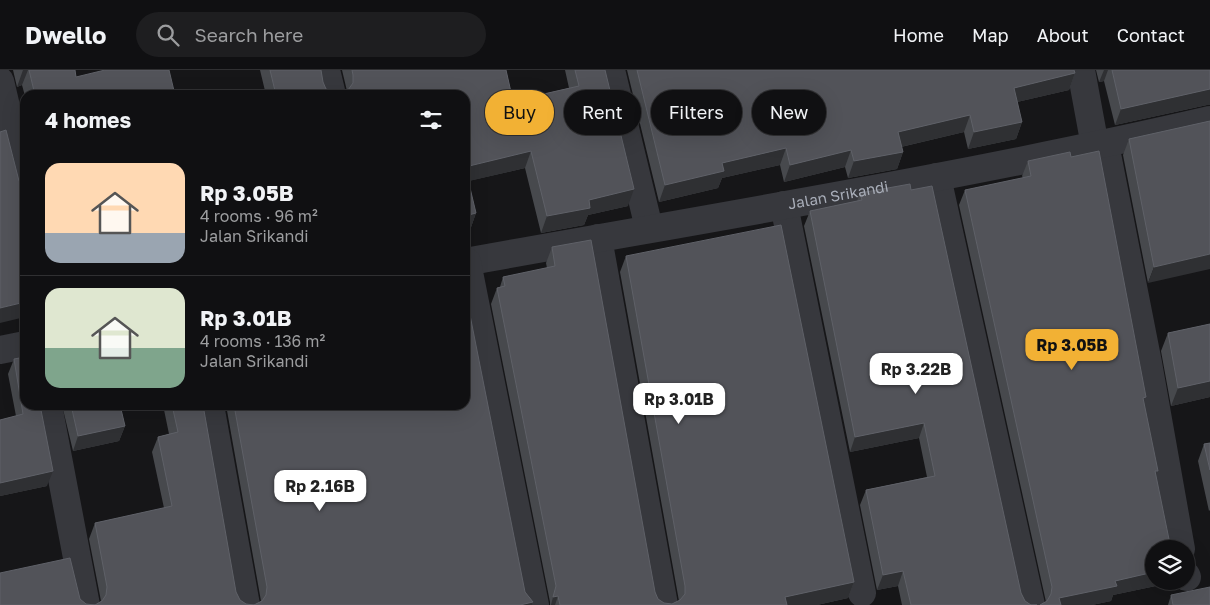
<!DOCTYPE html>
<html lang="en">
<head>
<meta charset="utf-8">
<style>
	:root { --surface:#101012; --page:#1e1e20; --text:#f1f3f6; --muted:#9c9d9f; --line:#303032; --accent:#f2b134 }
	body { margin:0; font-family:"Golos Text",sans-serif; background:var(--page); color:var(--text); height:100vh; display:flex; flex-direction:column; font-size:19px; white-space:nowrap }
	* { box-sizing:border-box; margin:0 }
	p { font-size:16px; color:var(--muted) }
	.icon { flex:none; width:28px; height:28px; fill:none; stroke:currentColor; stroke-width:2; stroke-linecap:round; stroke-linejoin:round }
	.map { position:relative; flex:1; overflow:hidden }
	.sheet { position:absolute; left:20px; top:20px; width:450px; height:320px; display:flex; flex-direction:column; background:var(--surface); border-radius:15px; box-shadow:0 5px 20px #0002,0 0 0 1px var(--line) }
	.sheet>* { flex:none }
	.top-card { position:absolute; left:485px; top:20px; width:475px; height:45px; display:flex; gap:10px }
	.fabs { position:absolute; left:1145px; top:470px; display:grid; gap:10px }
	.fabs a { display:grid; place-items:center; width:50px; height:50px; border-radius:50%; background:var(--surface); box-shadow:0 5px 20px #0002,0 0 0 1px var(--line); font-size:25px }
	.price { position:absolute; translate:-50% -42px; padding:0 11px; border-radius:10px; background:#fff; color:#222; font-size:16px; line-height:32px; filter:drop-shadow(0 1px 2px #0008) }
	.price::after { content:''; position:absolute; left:50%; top:30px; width:15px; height:11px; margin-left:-8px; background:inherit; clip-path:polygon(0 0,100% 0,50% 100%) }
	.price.selected { background:var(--accent); color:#111 }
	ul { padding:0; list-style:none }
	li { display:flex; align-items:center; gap:15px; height:125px; padding:0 25px }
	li+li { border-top:1px solid var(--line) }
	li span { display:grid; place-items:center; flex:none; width:140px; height:100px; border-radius:15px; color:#555 }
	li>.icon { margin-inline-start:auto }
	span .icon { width:60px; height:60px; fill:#fffc; stroke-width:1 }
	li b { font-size:21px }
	h2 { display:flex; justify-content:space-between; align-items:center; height:60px; padding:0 25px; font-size:21px }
	.chip { padding:0 18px; border-radius:22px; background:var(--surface); box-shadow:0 5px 20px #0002,0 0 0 1px var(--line); font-size:18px; line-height:45px }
	.chip.selected { background:var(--accent); color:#111 }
	header { display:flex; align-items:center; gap:30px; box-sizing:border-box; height:70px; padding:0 25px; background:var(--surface); border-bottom:1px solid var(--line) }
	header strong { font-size:24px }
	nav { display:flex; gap:28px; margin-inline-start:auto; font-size:18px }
	.search { width:350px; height:45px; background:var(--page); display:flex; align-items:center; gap:12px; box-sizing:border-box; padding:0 18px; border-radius:28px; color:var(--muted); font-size:19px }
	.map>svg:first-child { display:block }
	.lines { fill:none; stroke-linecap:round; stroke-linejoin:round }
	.minor { stroke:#37383d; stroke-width:28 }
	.wall { fill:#47494d }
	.shaded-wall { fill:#2f3033 }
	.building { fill:#525359; stroke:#5f6168 }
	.labels { text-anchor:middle; stroke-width:5; stroke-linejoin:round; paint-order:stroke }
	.street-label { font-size:15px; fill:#a8adb8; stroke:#111113 }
</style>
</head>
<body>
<header>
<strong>Dwello</strong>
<div class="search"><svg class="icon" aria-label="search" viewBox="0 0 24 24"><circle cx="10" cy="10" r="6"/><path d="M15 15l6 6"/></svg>Search here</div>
<nav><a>Home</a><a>Map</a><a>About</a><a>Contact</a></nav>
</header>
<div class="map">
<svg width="1210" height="535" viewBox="0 0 1210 535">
	<rect width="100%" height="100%" fill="#161618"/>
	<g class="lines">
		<g class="minor">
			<path d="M326,0L332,25"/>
			<path d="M611,0L649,158"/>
			<path d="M1081,0L1095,76"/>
			<path d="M0,11L25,117"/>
			<path d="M1105,74L1148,293L1181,479"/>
			<path d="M937,107L1031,535"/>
			<path d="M784,135L862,523"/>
			<path d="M598,168L664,535"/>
			<path id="s1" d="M465,192C714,147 964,107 1210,50"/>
			<path d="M467,192L535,535"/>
			<path d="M0,280L25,275"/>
			<path d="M48,335L86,535"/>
			<path d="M210,335L246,535"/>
			<path d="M1186,505L1187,507"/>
		</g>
	</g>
	<path class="wall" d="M13,0H75L76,7L175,25H25V26L22,15L17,17Z
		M260,0H321L323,12L326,19L333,23L341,24L347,21L342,0H506L513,31L569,18L565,0H605L628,136L588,145L584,155L541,163L525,98L468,111L476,143L470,160L465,25H266Z
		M627,0H1074L1075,3L1069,20L1017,32L1022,52L1016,69L968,79L964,62L901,77L903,82L897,99L848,108L845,97L784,112L780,95L722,108L718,118L659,132Z
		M1096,0H1210V35H1207L1115,55L1104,11L1099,12Z
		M1210,51L1148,213L1123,85L1129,69Z
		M1028,91L1144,334L1156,406L1170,513L1113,525L1111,531L1092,535H1040L1046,532L959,135L965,120L1023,108L1022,106Z
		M860,123L1021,523L1025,531L1031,535H1037H902L898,516L877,520L860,435L866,420L927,407L919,368L850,382L804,156L810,141L857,131Z
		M552,177L655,522L658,529L664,533L672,534L679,531L620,202L626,186L854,512L848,528L817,535H550V532L491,234L497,218L500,217L503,207L547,198L546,193Z
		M1210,254V327L1171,336L1161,281L1168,263Z
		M14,289L47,416L0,426V350L16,346L8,304Z
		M62,335H120L125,356L119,371L73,381Z
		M163,335H203L236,522L240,530L246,534L254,535L261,531L226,335H465L525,522L533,532L532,535H0L80,529L86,534L95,535L101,531L89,469L95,453L164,438L152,382L158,367L169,364Z
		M1210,373V440L1209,441L1198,391L1204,374Z
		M1171,525L1210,535H1168Z"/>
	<path class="shaded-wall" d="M23,0H28L22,15L17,17Z
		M1104,0H1108L1104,11L1099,12Z
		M1075,3L1069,20L1008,34L1014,18Z
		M1210,19V35H1207L1115,55L1121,39Z
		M970,45L964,62L892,79L898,62Z
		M1022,52L1016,69L968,79L974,62Z
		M786,78L780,95L722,108L718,118L659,132L665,115L722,93Z
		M851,80L845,97L784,112L790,95Z
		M531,81L525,98L465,112V97Z
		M903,82L897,99L848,108L854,91Z
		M634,119L628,136L588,145L584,155L541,163L547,146L589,130Z
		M476,143L470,160L465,161V146Z
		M1210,184V199L1148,213L1154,197Z
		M25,232V247L0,253V238Z
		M1210,311V327L1171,336L1178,318Z
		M924,353L919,368L850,382L855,367Z
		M125,356L119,371L73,381L78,366Z
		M53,401L47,416L0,426V413Z
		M903,501L898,516L877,520L883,505Z
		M1154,502V511H1170V513L1113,525L1111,531L1092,535H1057L1059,528L1115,511Z
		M854,512L848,528L817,535H782L785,527Z
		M558,526L555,535H551L553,527Z
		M533,532L532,535H520Z"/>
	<path class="building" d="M29,0H75L76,7L105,0H169L175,25H35Z
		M270,0H321L323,12L326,19L333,23L341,24L348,20L353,13V5L352,0H506L513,31L579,16L575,0H605L634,119L589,130L590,138L547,146L531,81L465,97L476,143L465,146V25H276Z
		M637,0H1074L1075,3L1014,18L1022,52L974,62L970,45L898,62L903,82L854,91L851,80L790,95L786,78L722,93L724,101L665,115Z
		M1112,0H1210V19L1121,39Z
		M1210,51V184L1154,197L1129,69Z
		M6,60L19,111L25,114V232L0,238V62Z
		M1099,81L1146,327L1143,328L1158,401H1155L1171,479H1154V502L1115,511L1117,516L1059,528L1061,535H1040L1047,531L1051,524L1052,517L965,120L1031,106L1028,91L1070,82L1071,87Z
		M910,114L911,120L932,116L1021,523L1025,531L1031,535H1037H911L903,501L883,505L866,420L935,406L924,353L855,367L810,141L862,130L860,123Z
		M781,155L854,512L785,527L787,535H560L558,526L553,527L556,516L497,218L505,216L503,207L555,196L552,177L591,170L655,522L658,529L664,533L672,534L680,530L685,524V516L626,186Z
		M465,225H466L525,522L533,532L520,535H0V503L70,488L80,529L86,534L95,535L102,531L106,525L107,517L95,453L172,436L158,367L178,362L172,335H203L236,522L240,530L246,534L254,535L262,531L266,525L267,517L234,335H465Z
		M1210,254V311L1178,318L1168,263Z
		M25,287V335H40L53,401L0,413V350L23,344L14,289Z
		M71,335H120L125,356L78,366Z
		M1210,373V400L1204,374Z
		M1210,517V535H1173L1171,525Z"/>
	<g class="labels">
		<g class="street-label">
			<text dy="5" stroke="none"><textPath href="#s1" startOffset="379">Jalan Srikandi</textPath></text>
		</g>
	</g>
</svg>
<div class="fabs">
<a><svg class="icon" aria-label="layers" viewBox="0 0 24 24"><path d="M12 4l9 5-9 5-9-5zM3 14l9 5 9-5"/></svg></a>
</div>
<b class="price selected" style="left:1072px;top:301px">Rp 3.05B</b>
<b class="price" style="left:916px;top:325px">Rp 3.22B</b>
<b class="price" style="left:679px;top:355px">Rp 3.01B</b>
<b class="price" style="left:320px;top:442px">Rp 2.16B</b>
<div class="top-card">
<a class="chip selected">Buy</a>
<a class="chip">Rent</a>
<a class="chip">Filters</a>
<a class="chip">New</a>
</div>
<section class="sheet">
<h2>4 homes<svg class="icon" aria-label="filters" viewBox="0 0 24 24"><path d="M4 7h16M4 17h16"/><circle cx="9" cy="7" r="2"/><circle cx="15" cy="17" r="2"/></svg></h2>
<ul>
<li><span style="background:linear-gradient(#ffd9b3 70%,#9aa5b1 0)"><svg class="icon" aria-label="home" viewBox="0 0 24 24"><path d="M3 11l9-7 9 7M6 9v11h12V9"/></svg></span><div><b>Rp 3.05B</b><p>4 rooms · 96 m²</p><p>Jalan Srikandi</p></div></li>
<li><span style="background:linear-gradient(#dfe7d0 60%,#7fa58c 0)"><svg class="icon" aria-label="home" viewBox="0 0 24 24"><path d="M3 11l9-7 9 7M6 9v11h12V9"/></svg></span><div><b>Rp 3.01B</b><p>4 rooms · 136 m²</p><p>Jalan Srikandi</p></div></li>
</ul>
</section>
</div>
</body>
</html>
